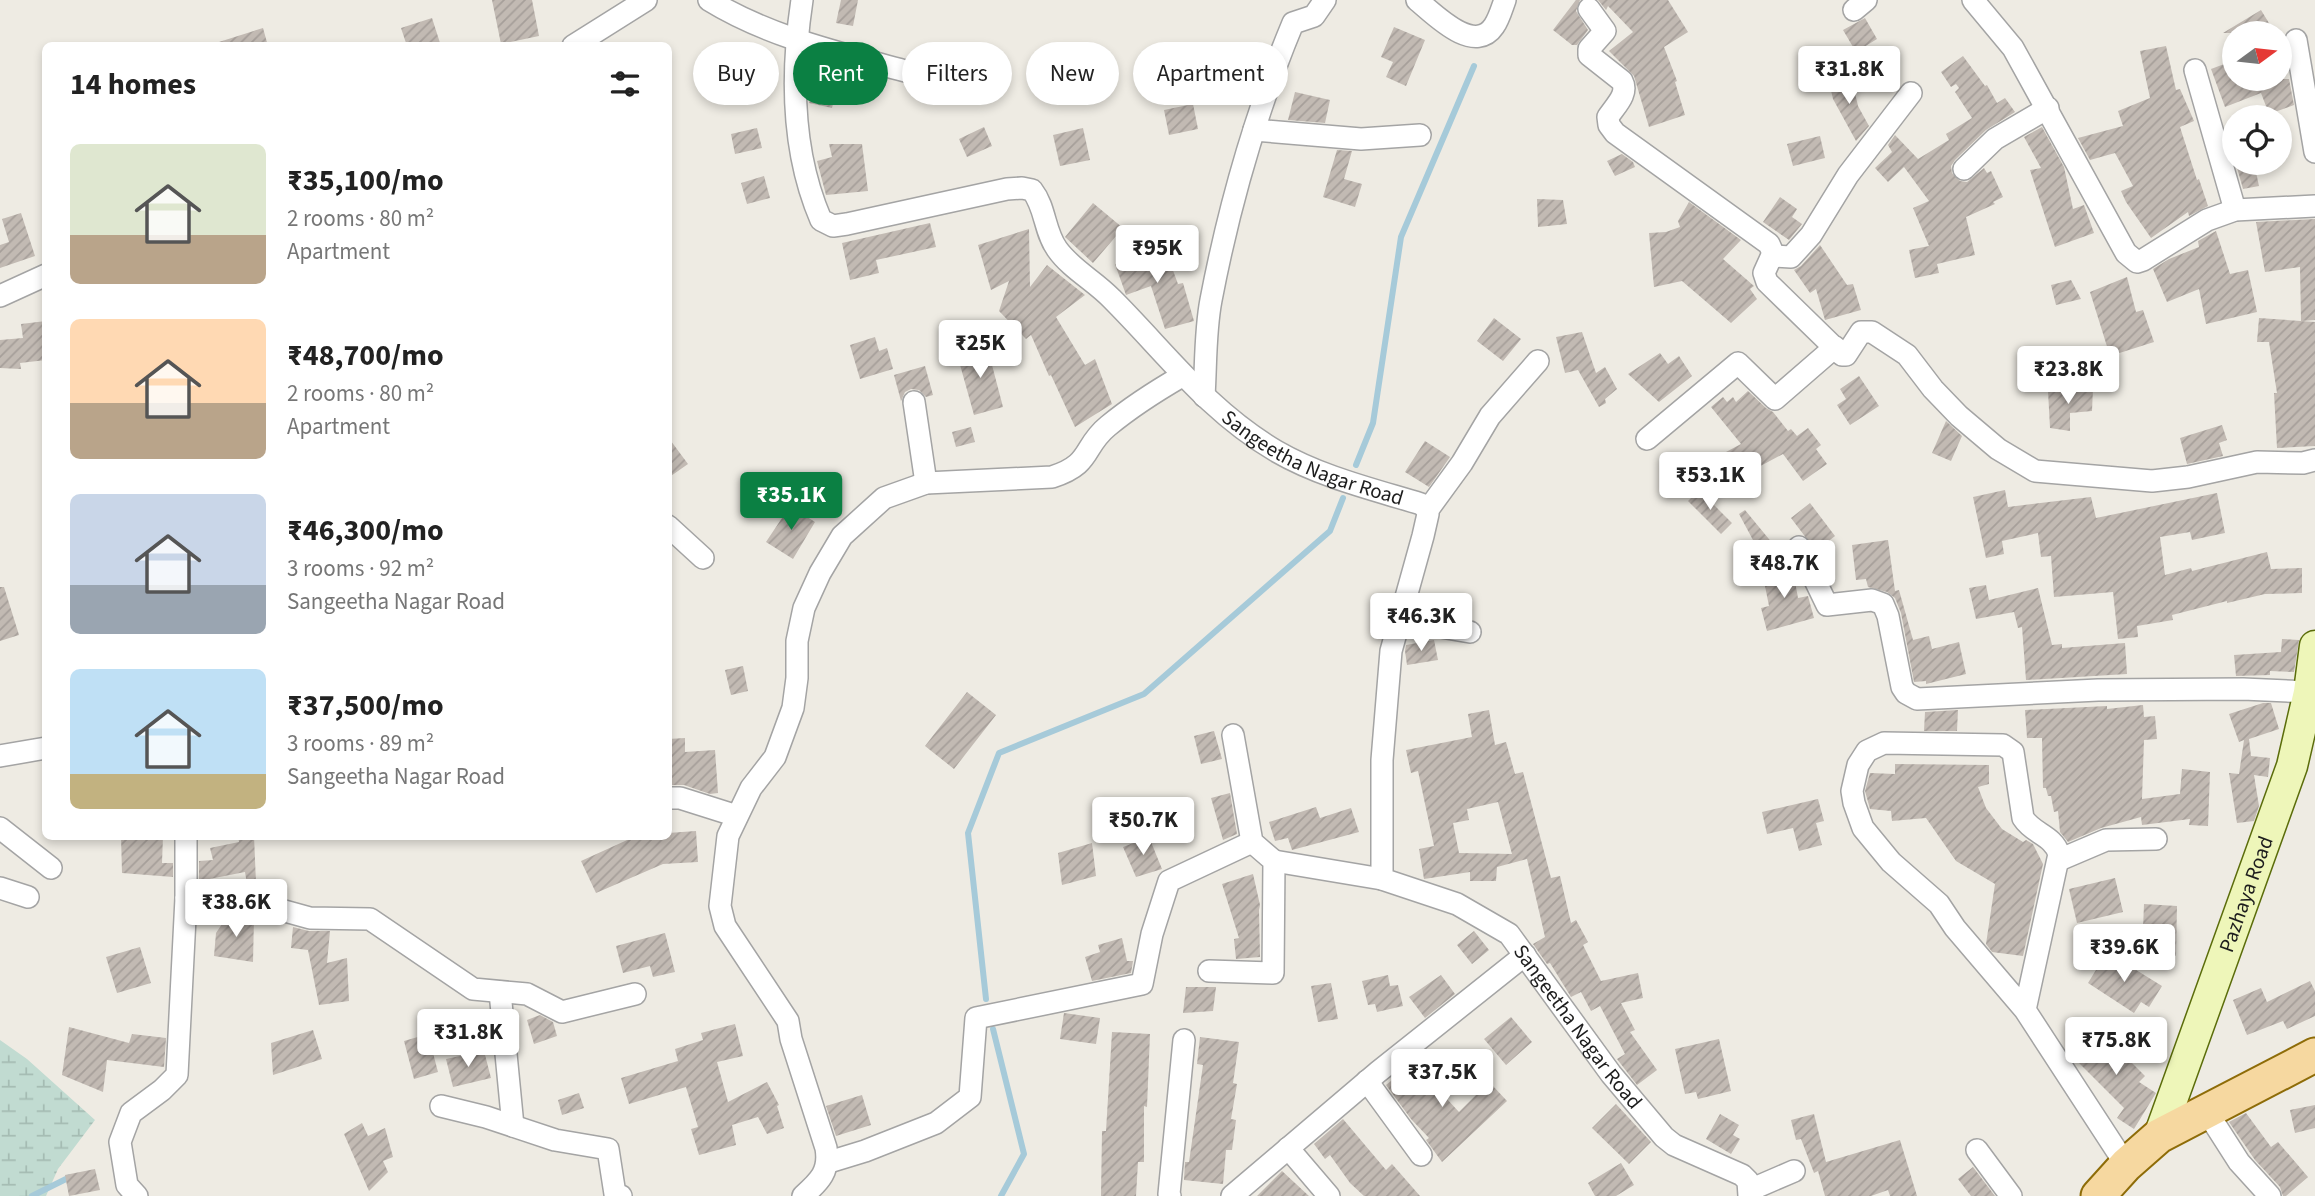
<!DOCTYPE html>
<html lang="en">
<head>
<meta charset="utf-8">
<style>
	:root { --surface:#fff; --page:#f6f6f6; --text:#222; --muted:#767676; --accent:#0b8043 }
	body { margin:0; font-family:"Source Sans 3",sans-serif; background:var(--page); color:var(--text); height:100vh; display:flex; flex-direction:column; font-size:26px; white-space:nowrap }
	* { box-sizing:border-box; margin:0 }
	p { font-size:23px; color:var(--muted) }
	.icon { flex:none; width:38px; height:38px; fill:none; stroke:currentColor; stroke-width:2; stroke-linecap:round; stroke-linejoin:round }
	.map { position:relative; flex:1; overflow:hidden }
	.panel { position:absolute; left:42px; top:42px; width:630px; height:798px; display:flex; flex-direction:column; background:var(--surface); border-radius:10px; box-shadow:0 4px 10px #0003 }
	.panel>* { flex:none }
	.top-card { position:absolute; left:693px; top:42px; width:665px; height:63px; display:flex; gap:14px }
	.needle { width:46px; rotate:75deg }
	.controls { position:absolute; left:2222px; top:21px; display:grid; gap:14px }
	.controls a { display:grid; place-items:center; width:70px; height:70px; border-radius:50%; background:var(--surface); box-shadow:0 4px 10px #0003; font-size:35px }
	.price { position:absolute; translate:-50% -60px; padding:0 16px; border-radius:7px; background:#fff; color:#222; font-size:23px; line-height:46px; filter:drop-shadow(0 2px 4px #0008) }
	.price::after { content:''; position:absolute; left:50%; top:42px; width:21px; height:16px; margin-left:-10px; background:inherit; clip-path:polygon(0 0,100% 0,50% 100%) }
	.price.selected { background:var(--accent); color:#fff }
	ul { padding:0; list-style:none }
	li { display:flex; align-items:center; gap:21px; height:175px; padding:0 28px }
	li span { display:grid; place-items:center; flex:none; width:196px; height:140px; border-radius:10px; color:#555 }
	li>.icon { margin-inline-start:auto }
	span .icon { width:84px; height:84px; fill:#fffc; stroke-width:1 }
	li b { font-size:30px }
	h2 { display:flex; justify-content:space-between; align-items:center; height:84px; padding:0 28px; font-size:30px }
	.pill { padding:0 24px; border-radius:32px; background:var(--surface); box-shadow:0 4px 10px #0003; font-size:24px; line-height:63px }
	.pill.selected { background:var(--accent); color:#fff }
	.map>svg:first-child { display:block }
	.wetland { fill:url(#wetland-marsh) }
	.lines { fill:none; stroke-linecap:round; stroke-linejoin:round }
	.stream { stroke:#a6cad9; stroke-width:6 }
	.building { fill:url(#building-hatch); fill-rule:evenodd }
	.street-casing { stroke:#a4a4a4; stroke-width:24 }
	.secondary-casing { stroke:#5b6d0b; stroke-width:33 }
	.primary-casing { stroke:#8e6c08; stroke-width:37 }
	.street { stroke:#fff; stroke-width:21 }
	.secondary { stroke:#eef6b9; stroke-width:30 }
	.primary { stroke:#f6d8a0; stroke-width:33 }
	.labels { text-anchor:middle; stroke-width:7; stroke-linejoin:round; paint-order:stroke }
	.street-label { font-size:21px; fill:#1d1d1d; stroke:#fff }
</style>
</head>
<body>
<div class="map">
<svg width="2315" height="1196" viewBox="0 0 2315 1196">
	<defs>
		<pattern id="wetland-marsh" width="20" height="14" patternUnits="userSpaceOnUse" patternTransform="scale(1.75)"><rect width="20" height="14" fill="#c1dbd1"/><path d="M1 5h8M5 5V1M11 12h8M15 12V8" fill="none" stroke="#a5bcb3"/></pattern>
		<pattern id="building-hatch" width="6" height="6" patternUnits="userSpaceOnUse" patternTransform="scale(1.75)"><rect width="6" height="6" fill="#c2bab3"/><path d="M-1 1l2-2M0 6l6-6M5 7l2-2" fill="none" stroke="#a69f9a"/></pattern>
	</defs>
	<rect width="100%" height="100%" fill="#eeebe3"/>
	<path class="wetland" d="M0,1040L27,1059L95,1120L58,1169L46,1196H0Z"/>
	<g class="lines">
		<path class="stream" d="M1356,465L1373,423L1401,237L1474,66
			M986,999L968,833L999,753L1144,694L1330,531L1343,498
			M993,1029L1024,1154L1001,1196
			M32,1196L70,1177L72,1179"/>
	</g>
	<path class="building" d="M492,0H532L539,36L501,44Z
		M841,0H858L853,26L836,23Z
		M1576,0H1580L1576,11L1588,30L1577,45H1572L1553,30Z
		M1598,0H1668L1688,32L1664,47L1677,81L1675,82L1685,115L1649,127L1634,76L1609,51L1633,32L1608,6L1606,10Z
		M2261,10L2275,33H2223Z
		M432,18L441,46H407L401,28Z
		M1865,18L1877,39L1856,52L1843,30Z
		M1394,27L1425,40L1406,86L1386,77L1393,62L1381,57Z
		M263,28L268,46H220L219,42Z
		M2166,46L2176,90L2180,89L2194,121L2180,127L2197,180L2199,179L2208,206L2189,216L2188,212L2151,238L2126,202L2121,191L2133,186L2115,153L2090,160L2078,138L2123,126L2118,111L2150,98L2140,51Z
		M1963,56L1985,86L1987,85L1997,103L2005,98L2015,112L1986,130L1955,160L1951,166L1952,173L1960,181L1967,182L1984,168L1987,173L1991,171L2003,197L1993,202L1995,204L1966,217L1975,255L1937,264L1939,273L1915,278L1909,250L1929,246L1913,208L1929,201L1904,167L1888,182L1875,168L1892,152L1888,145L1895,135L1918,159L1949,140L1946,134L1972,118L1955,92L1959,88L1956,84L1951,87L1941,72Z
		M2235,60V79H2289L2294,105L2269,114L2261,93L2225,107L2211,69Z
		M755,67L759,86L732,92L728,73Z
		M815,73L839,79L832,108L809,103Z
		M1851,76L1858,106L1869,126L1856,141L1833,99L1829,82Z
		M1295,92L1330,100L1325,123L1288,120Z
		M1193,104L1198,129L1169,135L1164,110Z
		M984,127L992,146L967,157L959,139Z
		M2042,127L2064,167L2073,209L2084,205L2094,233L2055,247L2030,170L2041,168L2024,137Z
		M757,128L762,148L735,154L731,134Z
		M1083,128L1090,160L1060,166L1053,135Z
		M1820,136L1825,158L1793,166L1787,144Z
		M829,144H862L868,191L826,195L817,161L832,157Z
		M1337,150L1352,151L1344,179L1362,184L1355,207L1323,197Z
		M1622,154L1633,162L1635,167L1615,176L1607,161Z
		M2241,163H2254L2259,186L2243,189L2236,164Z
		M764,176L770,198L747,204L741,183Z
		M1780,197L1797,209L1792,217L1802,224L1789,240L1763,222Z
		M1537,199L1563,200L1567,224L1538,227Z
		M1689,202L1741,240L1723,259L1754,286L1750,289L1757,299L1731,323L1682,281L1654,287L1649,233L1666,232L1680,227L1678,221Z
		M1093,203L1123,228L1093,263L1065,237Z
		M21,213L35,256L0,268V245L9,242L2,219Z
		M2315,219V320L2301,321L2300,267L2265,272L2256,222Z
		M930,223L936,247L876,260L879,273L850,280L842,243Z
		M1029,229L1030,287L1047,265L1085,295L1056,317L1085,365L1095,359L1112,404L1075,427L1051,375L1049,376L1031,335L1026,339L999,311L1009,281L991,290L978,245Z
		M2216,231L2230,274L2248,270L2257,312L2206,324L2199,289L2167,302L2153,269L2169,259L2199,247L2198,241Z
		M1820,245L1847,285L1853,284L1861,310L1825,320L1816,289L1810,293L1794,270L1801,266Z
		M1164,246L1178,284L1183,283L1194,321L1165,329L1151,286L1126,295L1115,264Z
		M2127,277L2136,312L2143,310L2154,342L2110,356L2090,292Z
		M2071,280L2081,299L2056,305L2051,285Z
		M1494,318L1521,339L1503,361L1477,341Z
		M2259,318L2315,322V446L2277,448L2274,393H2277L2269,342H2257Z
		M46,321V360L20,363L21,369L0,368V340L23,338L21,324Z
		M1582,332L1596,373L1605,367L1617,389L1605,399L1606,403L1599,407L1578,370L1565,373L1556,337Z
		M875,337L879,351L887,348L893,369L860,379L850,345Z
		M987,346L1003,407L974,415L957,354Z
		M1660,353L1668,364L1679,356L1692,376L1659,402L1628,374Z
		M925,366L933,395L926,397L919,390L911,389L905,392L901,401L894,375Z
		M1859,376L1879,406L1850,425L1837,405L1846,399L1840,389Z
		M2093,388L2092,411L2070,413V431L2050,428L2048,391Z
		M1748,391L1766,408L1773,412L1788,431L1791,429L1797,436L1808,428L1821,445L1816,449L1827,464L1803,481L1783,454L1753,470L1759,481L1730,496L1711,460L1741,444L1711,407L1723,397L1727,402L1733,397L1736,402Z
		M1946,421L1962,436L1951,461L1932,453Z
		M2222,425L2227,440L2219,443L2223,456L2187,464L2180,438Z
		M971,427L975,442L956,447L952,432Z
		M668,437L688,464L668,478Z
		M1425,441L1450,457L1429,487L1405,472Z
		M1699,490L1732,523L1721,534L1688,501Z
		M2005,490L2008,507L2091,497L2096,518L2217,493L2225,533L2192,540L2190,532L2160,537L2165,575L2191,568L2192,571L2267,552L2271,569L2302,568V593L2265,594L2227,603V601L2172,615L2173,620L2137,626L2138,637L2118,639L2113,592L2054,597L2051,556L2041,557L2038,533L2002,541L2004,554L1986,558L1973,497Z
		M1810,503L1835,536L1816,551L1791,518Z
		M790,506L815,522L793,559L766,542Z
		M1745,510L1773,544L1761,555L1739,514Z
		M1888,540L1895,591L1899,590L1913,640L1929,636L1932,649L1959,642L1966,674L1926,684V681L1914,682L1901,613L1895,598L1887,592L1868,587L1866,579L1856,580L1852,545Z
		M1792,565L1798,598L1808,596L1814,618L1767,631L1761,608L1769,606L1762,571Z
		M1986,585L1989,600L2038,588L2052,645L2062,644V648L2125,643L2127,674L2026,680L2022,627L2018,628L2014,612L1976,619L1969,588Z
		M0,587H4L19,635L0,641Z
		M2282,639L2299,640L2294,672L2270,671V675L2236,676L2234,655L2281,652Z
		M1434,640L1438,660L1407,665L1405,651L1406,645Z
		M743,666L748,691L731,695L725,670Z
		M967,692L996,715L954,769L925,746Z
		M2263,703H2271L2279,729L2249,739L2251,756L2270,758L2268,777L2254,775L2259,806L2254,821L2237,823L2229,773L2239,774L2244,740L2239,742L2229,714Z
		M2143,705L2144,717L2155,716L2157,739L2144,740L2142,799L2180,794L2182,769L2210,772L2208,826L2189,825L2190,819L2142,825L2141,817L2101,828L2068,842L2060,832L2058,811L2054,812L2051,796H2048L2046,788H2043L2042,738H2027L2025,710L2107,706V709Z
		M1489,710L1495,745L1506,742L1515,774L1523,772L1551,878L1560,876L1571,923L1576,920L1588,942L1583,945L1601,981L1638,973L1643,998L1621,1003L1635,1030L1630,1032L1657,1070L1637,1085L1617,1059L1625,1054L1600,1006L1591,1011L1581,992L1571,997L1550,963L1547,964L1533,944L1545,937L1527,859L1497,867L1496,881H1470V872L1424,879L1419,849L1434,846L1418,771L1411,773L1406,750L1472,737L1468,714ZM1498,802L1512,854L1459,853L1453,823L1469,820L1467,809Z
		M1958,710L1957,731H1924L1925,712Z
		M1214,731L1222,759L1201,764L1194,736Z
		M685,738V752L715,750L718,793L710,794L684,785H668V739Z
		M1895,764L1989,765V784L1978,787L1986,808L2002,829L2023,842L2026,840L2033,844L2043,864L2023,956L1992,952L1986,944L1995,884L1956,861L1926,818L1892,821L1891,811L1870,809L1865,791L1870,773L1895,774Z
		M1230,793L1237,834L1223,840L1211,798Z
		M1818,799L1824,821L1816,823L1822,845L1799,851L1793,828L1767,834L1762,812Z
		M1316,807L1320,818L1351,808L1359,832L1292,850L1288,838L1275,841L1269,822Z
		M696,831L698,862L663,864L596,893L581,861L636,836H668V833Z
		M121,836H163L162,863H173V877L122,873Z
		M238,836H254L256,883L247,884L245,872L199,881V861L213,860L210,848L239,842Z
		M1149,837L1162,869L1136,877L1123,847Z
		M1092,843L1096,876L1062,885L1058,853Z
		M1253,874L1260,905L1259,910L1260,957L1236,959L1234,939L1239,938L1222,884Z
		M2115,878L2123,912L2077,923L2069,889Z
		M2144,904L2177,906L2176,956L2171,954V965L2152,966L2150,929H2143Z
		M228,915L254,917L253,962L214,956L216,933Z
		M293,927L309,931H330L327,963L347,958L349,1001L319,1005L308,950L291,948Z
		M1474,931L1489,950L1472,964L1457,945Z
		M665,933L675,972L653,977L650,966L623,973L616,946Z
		M1122,938L1127,961H1133L1131,973L1092,981L1085,957L1100,952L1098,945Z
		M140,947L151,983L117,993L106,957Z
		M2107,952L2162,986L2149,1007L2141,1002L2134,1013L2088,983Z
		M1388,975L1390,986L1398,985L1403,1006L1377,1012L1375,1004L1368,1005L1362,981Z
		M1441,975L1455,994L1425,1018L1409,997Z
		M2310,981L2315,991V1016L2287,1029L2283,1021L2247,1035L2233,1000L2261,988L2267,1002Z
		M1331,983L1338,1019L1318,1022L1311,986Z
		M1186,987H1216L1213,1011L1183,1013Z
		M1064,1013L1100,1018L1096,1044L1060,1039Z
		M540,1015L553,1022L557,1036L534,1044L527,1020Z
		M1511,1017L1532,1042L1506,1065L1484,1039Z
		M735,1024L743,1056L717,1062L728,1102L767,1082L779,1105L777,1106L784,1128L767,1134L758,1117L732,1125L736,1145L699,1155L691,1129L698,1127L686,1087L629,1104L621,1078L678,1061L675,1049L703,1040L701,1033Z
		M69,1027L129,1043L132,1034L166,1038L164,1067L107,1060L103,1092L62,1075Z
		M2098,1029L2145,1076L2139,1082L2156,1093L2134,1129L2117,1118L2124,1108L2072,1056Z
		M313,1030L322,1059L273,1075L271,1043Z
		M1112,1032L1150,1034L1147,1107L1144,1106V1162H1138L1136,1196H1101L1102,1131H1106Z
		M428,1034L438,1072L414,1079L404,1041Z
		M1200,1037L1239,1042L1233,1083L1237,1084L1231,1119L1236,1120L1232,1150H1226L1223,1184L1184,1180L1185,1162H1189L1203,1065L1197,1064Z
		M1719,1039L1731,1091L1698,1099L1696,1092L1685,1094L1675,1049Z
		M484,1051L491,1078L453,1087L446,1059Z
		M1418,1059L1437,1082L1434,1085L1459,1112L1484,1087L1487,1090L1492,1085L1507,1101L1442,1162L1426,1140L1429,1138L1411,1119L1386,1085Z
		M579,1093L584,1108L562,1115L558,1100Z
		M862,1095L871,1125L836,1136L826,1106Z
		M1616,1104L1651,1142L1629,1164L1592,1128Z
		M2315,1105V1128L2295,1133L2290,1110Z
		M2246,1113L2271,1147L2278,1142L2308,1177L2286,1196H2283L2280,1187L2255,1160L2229,1122Z
		M1720,1114L1739,1125L1733,1135L1740,1139L1731,1154L1706,1139Z
		M1814,1114L1826,1162L1900,1140L1917,1196H1890L1888,1190L1871,1196H1825L1818,1171L1814,1173L1801,1139L1796,1140L1791,1120Z
		M1343,1119L1386,1170L1392,1164L1420,1196H1364L1350,1183L1330,1155L1325,1159L1314,1144Z
		M362,1123L368,1136L385,1128L393,1157L383,1161L388,1172L369,1191L344,1134Z
		M1621,1163L1634,1185L1616,1196H1595L1588,1183Z
		M1973,1167L1995,1196H1971L1958,1179Z
		M95,1169L100,1190L69,1196L65,1175Z
		M1282,1171L1309,1196H1257Z"/>
	<g class="lines">
		<g class="street-casing">
			<g id="street">
				<path d="M709,0C774,40 850,55 923,76"/>
				<path id="s1" d="M802,0C791,73 791,151 821,220L833,226L847,224L1007,189L1022,188L1032,190C1046,208 1044,231 1057,249C1071,269 1095,281 1112,299C1166,353 1208,411 1276,451C1321,477 1372,489 1421,504L1426,508L1428,514L1423,536L1391,651L1382,760V879L1457,904L1509,934L1611,1074L1664,1137L1674,1145L1742,1175L1748,1181L1749,1196"/>
				<path d="M1417,0C1433,13 1474,56 1494,26C1499,19 1502,8 1505,0"/>
				<path d="M1973,0L2013,48L2126,253L2137,262L2143,260L2207,220L2235,210L2315,206"/>
				<path d="M1589,9L1605,31L1589,49V55L1622,81C1629,94 1615,106 1608,117L1609,125L1615,133L1769,244L1773,253L1764,273L1767,282L1842,355H1846L1861,332H1872L1907,355L1933,389L1959,416L1998,449L2035,471L2152,481L2188,477L2257,462L2303,463L2315,460"/>
				<path d="M1854,10L1866,0"/>
				<path d="M2296,40L2315,152"/>
				<path d="M573,46L646,0"/>
				<path d="M2195,70L2235,210"/>
				<path d="M1254,130L1361,139L1420,135"/>
				<path d="M1964,169L1995,139L2048,108"/>
				<path d="M1772,256L1791,257L1811,235L1848,175L1911,93"/>
				<path d="M0,296L46,275"/>
				<path d="M1204,396C1206,365 1205,331 1211,300C1229,206 1256,112 1293,23L1314,16L1325,0"/>
				<path d="M914,402L926,483"/>
				<path d="M1647,439L1738,363L1775,399L1835,347"/>
				<path d="M1427,511L1462,463L1490,416L1538,361"/>
				<path d="M668,526L703,558"/>
				<path d="M1799,547L1827,605L1872,600L1883,604L1888,616L1902,687L1906,693L1917,699L2098,690L2243,689L2309,692"/>
				<path d="M1400,620L1470,632"/>
				<path d="M0,756L46,748"/>
				<path d="M668,798H680L737,816"/>
				<path d="M0,828L51,868"/>
				<path d="M2059,860L2106,840L2156,839"/>
				<path d="M1274,861L1382,879"/>
				<path d="M0,888L28,897"/>
				<path d="M186,898L263,905L310,918L370,919L473,989L527,994L562,1012L635,994"/>
				<path d="M1209,971L1273,973L1274,861L1252,842L1233,735"/>
				<path d="M500,992L513,1126"/>
				<path d="M2025,1010L2059,854C2053,835 2033,834 2023,818L2013,752L2003,745L1884,743L1867,751L1858,765L1852,791L1854,803L1863,828L1891,862L1939,904L1955,928L2025,1010L2126,1165"/>
				<path d="M1367,1081L1421,1155"/>
				<path d="M441,1106L486,1117L555,1140L608,1149L615,1194L621,1196"/>
				<path d="M2207,1112L2239,1162L2270,1196"/>
				<path d="M1288,1148L1329,1196"/>
				<path d="M1977,1150L2011,1196"/>
				<path d="M829,1162L865,1151L936,1123L970,1097L976,1018L1142,984L1152,934L1169,881L1252,842"/>
				<path d="M1750,1190L1794,1171"/>
				<path d="M137,1196L127,1185L120,1142L131,1113L162,1090L177,1075L186,898V836"/>
				<path d="M803,1196C820,1181 830,1171 826,1148L791,1039L788,1021L725,926L720,906L728,836L751,788L775,757L793,708L797,678V641L804,608L820,573L842,536L884,498L926,483L1052,477C1093,464 1082,447 1108,426C1131,407 1156,391 1182,376"/>
				<path d="M1170,1196L1169,1194L1184,1040"/>
				<path d="M1232,1196L1378,1072L1525,955"/>
			</g>
		</g>
		<g class="secondary-casing">
			<g id="secondary">
				<path id="s2" d="M2159,1136L2292,766L2309,692L2315,646"/>
			</g>
		</g>
		<g class="primary-casing">
			<path id="primary" d="M2098,1196L2126,1165L2159,1136L2315,1055"/>
		</g>
		<use href="#street" class="street"/>
		<use href="#secondary" class="secondary"/>
		<use href="#primary" class="primary"/>
	</g>
	<g class="labels">
		<g class="street-label">
			<text dy="7" stroke="none"><textPath href="#s1" startOffset="840">Sangeetha Nagar Road</textPath></text>
			<text dy="7" stroke="none"><textPath href="#s2" startOffset="257">Pazhaya Road</textPath></text>
			<text dy="7" stroke="none"><textPath href="#s1" startOffset="1596">Sangeetha Nagar Road</textPath></text>
		</g>
	</g>
</svg>
<div class="controls">
<a><svg class="needle" viewBox="-14 -14 28 28"><path d="M0-13l5 13h-10z" fill="#e53935"/><path d="M0 13l5-13h-10z" fill="#767676"/></svg></a>
<a><svg class="icon" aria-label="locate" viewBox="0 0 24 24"><circle cx="12" cy="12" r="6"/><path d="M12 2v4M12 18v4M2 12h4M18 12h4"/></svg></a>
</div>
<b class="price" style="left:1849px;top:106px">₹31.8K</b>
<b class="price" style="left:1157px;top:285px">₹95K</b>
<b class="price" style="left:980px;top:380px">₹25K</b>
<b class="price" style="left:2068px;top:406px">₹23.8K</b>
<b class="price" style="left:1710px;top:512px">₹53.1K</b>
<b class="price selected" style="left:791px;top:532px">₹35.1K</b>
<b class="price" style="left:1784px;top:600px">₹48.7K</b>
<b class="price" style="left:1421px;top:653px">₹46.3K</b>
<b class="price" style="left:1143px;top:857px">₹50.7K</b>
<b class="price" style="left:236px;top:939px">₹38.6K</b>
<b class="price" style="left:2124px;top:984px">₹39.6K</b>
<b class="price" style="left:468px;top:1069px">₹31.8K</b>
<b class="price" style="left:2116px;top:1077px">₹75.8K</b>
<b class="price" style="left:1442px;top:1109px">₹37.5K</b>
<div class="top-card">
<a class="pill">Buy</a>
<a class="pill selected">Rent</a>
<a class="pill">Filters</a>
<a class="pill">New</a>
<a class="pill">Apartment</a>
</div>
<section class="panel">
<h2>14 homes<svg class="icon" aria-label="filters" viewBox="0 0 24 24"><path d="M4 7h16M4 17h16"/><circle cx="9" cy="7" r="2"/><circle cx="15" cy="17" r="2"/></svg></h2>
<ul>
<li><span style="background:linear-gradient(#dfe7d0 65%,#b9a48a 0)"><svg class="icon" aria-label="home" viewBox="0 0 24 24"><path d="M3 11l9-7 9 7M6 9v11h12V9"/></svg></span><div><b>₹35,100/mo</b><p>2 rooms · 80 m²</p><p>Apartment</p></div></li>
<li><span style="background:linear-gradient(#ffd9b3 60%,#b9a48a 0)"><svg class="icon" aria-label="home" viewBox="0 0 24 24"><path d="M3 11l9-7 9 7M6 9v11h12V9"/></svg></span><div><b>₹48,700/mo</b><p>2 rooms · 80 m²</p><p>Apartment</p></div></li>
<li><span style="background:linear-gradient(#c9d6e8 65%,#9aa5b1 0)"><svg class="icon" aria-label="home" viewBox="0 0 24 24"><path d="M3 11l9-7 9 7M6 9v11h12V9"/></svg></span><div><b>₹46,300/mo</b><p>3 rooms · 92 m²</p><p>Sangeetha Nagar Road</p></div></li>
<li><span style="background:linear-gradient(#bfe0f5 75%,#c2b280 0)"><svg class="icon" aria-label="home" viewBox="0 0 24 24"><path d="M3 11l9-7 9 7M6 9v11h12V9"/></svg></span><div><b>₹37,500/mo</b><p>3 rooms · 89 m²</p><p>Sangeetha Nagar Road</p></div></li>
</ul>
</section>
</div>
</body>
</html>
